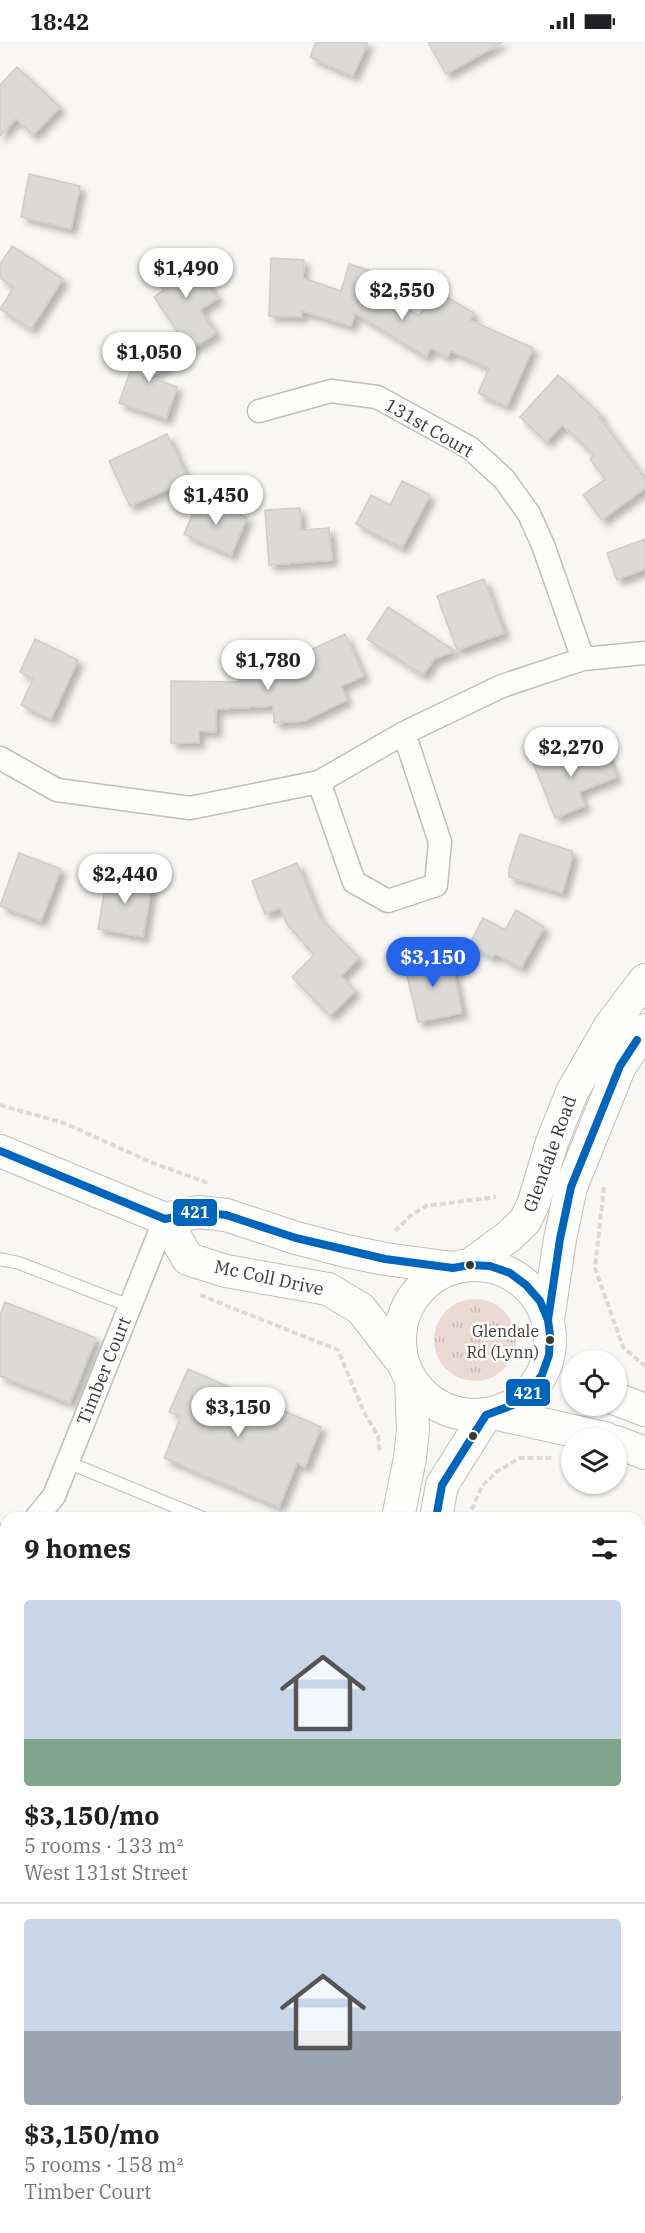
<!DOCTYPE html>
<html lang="en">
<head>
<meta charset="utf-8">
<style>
	:root { --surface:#fff; --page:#f2f2f2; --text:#202124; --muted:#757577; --line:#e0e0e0; --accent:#2563eb }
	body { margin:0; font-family:"IBM Plex Serif",serif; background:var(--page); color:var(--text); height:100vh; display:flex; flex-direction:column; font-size:22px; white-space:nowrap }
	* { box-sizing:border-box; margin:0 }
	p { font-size:20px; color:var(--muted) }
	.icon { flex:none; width:33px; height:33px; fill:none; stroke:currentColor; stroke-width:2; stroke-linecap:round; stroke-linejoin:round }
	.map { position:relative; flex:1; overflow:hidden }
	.drawer { position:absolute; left:0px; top:1470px; width:645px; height:722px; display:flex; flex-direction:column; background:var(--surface); border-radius:18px 18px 0 0; box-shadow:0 2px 4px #0004 }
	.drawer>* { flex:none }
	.controls { position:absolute; left:561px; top:1308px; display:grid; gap:12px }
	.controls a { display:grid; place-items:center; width:66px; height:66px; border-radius:50%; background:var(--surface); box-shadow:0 2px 4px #0004; font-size:30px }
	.price { position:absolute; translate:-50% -51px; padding:0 14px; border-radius:21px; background:#fff; color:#222; font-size:20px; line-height:39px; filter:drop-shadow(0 2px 3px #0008) }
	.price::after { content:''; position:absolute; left:50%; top:36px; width:18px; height:14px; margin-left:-9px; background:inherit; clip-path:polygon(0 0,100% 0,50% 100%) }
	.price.selected { background:var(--accent); color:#fff }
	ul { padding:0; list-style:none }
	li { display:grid; align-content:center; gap:12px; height:318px; padding:0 24px }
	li+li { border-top:2px solid var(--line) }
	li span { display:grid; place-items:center; height:186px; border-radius:6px; color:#555 }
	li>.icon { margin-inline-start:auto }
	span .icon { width:108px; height:108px; fill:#fffc; stroke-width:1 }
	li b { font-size:26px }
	h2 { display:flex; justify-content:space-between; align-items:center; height:72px; padding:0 24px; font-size:26px }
	.status { display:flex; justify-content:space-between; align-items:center; height:42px; padding:0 30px; background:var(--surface); direction:ltr }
	.status svg { height:16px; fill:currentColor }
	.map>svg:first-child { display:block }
	.grass { fill:url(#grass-tufts) }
	.building { fill:#dbdad7; stroke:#cecdca; stroke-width:1.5; filter:url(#shadow) }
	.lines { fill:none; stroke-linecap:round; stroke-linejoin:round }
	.lane-casing { stroke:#bfbebb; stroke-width:14 }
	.street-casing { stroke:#bfbebb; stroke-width:25 }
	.secondary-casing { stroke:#bfbebb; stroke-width:34 }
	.path { stroke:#dad9d8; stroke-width:4; stroke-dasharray:6 3; stroke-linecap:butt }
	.lane { stroke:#fefefd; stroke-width:12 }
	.street { stroke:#fefefd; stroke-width:22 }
	.secondary { stroke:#fefefd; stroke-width:32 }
	.bus-1-casing { stroke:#fff; stroke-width:12 }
	.bus-1 { stroke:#0065bd; stroke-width:8 }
	.bus-dot { fill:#3a3936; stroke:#fff; stroke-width:2 }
	.labels { text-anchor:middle; stroke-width:5; stroke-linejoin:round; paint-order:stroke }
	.bus-label { font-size:16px; fill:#3a3936; stroke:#fff; text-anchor:end }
	.street-label { font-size:18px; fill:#3a3936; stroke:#fff }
	.line-badge { stroke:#fff; stroke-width:2 }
	.badge-label { font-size:16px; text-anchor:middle; font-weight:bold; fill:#fff }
</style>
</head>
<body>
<div class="status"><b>18:42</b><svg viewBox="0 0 49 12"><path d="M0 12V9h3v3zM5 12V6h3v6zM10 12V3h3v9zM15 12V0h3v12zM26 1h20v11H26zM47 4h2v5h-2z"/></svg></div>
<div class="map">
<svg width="645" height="2191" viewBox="0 0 645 2191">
	<defs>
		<pattern id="grass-tufts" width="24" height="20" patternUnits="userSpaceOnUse" patternTransform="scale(1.5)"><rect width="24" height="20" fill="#ebd9d3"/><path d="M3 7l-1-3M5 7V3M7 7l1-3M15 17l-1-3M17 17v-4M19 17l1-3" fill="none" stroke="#cabbb6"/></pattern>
		<filter id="shadow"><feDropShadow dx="5.5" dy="5.5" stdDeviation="3" flood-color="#0004"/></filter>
	</defs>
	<rect width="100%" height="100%" fill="#f9f7f4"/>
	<path class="grass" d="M434 1298a41 41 0 1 1 82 0a41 41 0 1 1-82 0Z"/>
	<path class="building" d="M316,0H368L353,34L310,15Z
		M428,0H503L446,32Z
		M17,25L60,65L33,93L16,77L0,94V43Z
		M29,132L80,144L71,187L21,175Z
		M12,204L63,237L31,287L0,267L14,245L0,236V222Z
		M185,209L218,256L200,268L216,291L190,308L154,255L164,248L153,231Z
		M271,216L304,218L303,236L341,249L349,222L394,236L388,256L419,274L435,248L474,271L470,278L533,306L507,364L478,351L489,326L451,309L447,315L431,306L426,315L355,271L351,284L302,269V275L269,274Z
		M140,301L180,315L150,335L177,345L166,377L119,361Z
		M558,333L601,373L599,375L645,437V446L602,478L583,453L605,437L590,417L594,413L562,383L546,400L520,375Z
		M167,392L188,438L130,464L109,419Z
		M402,439L430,453L402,506L356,482L371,453L390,463Z
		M200,455L247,476L231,513L184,492Z
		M300,466L301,488L329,486L332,518L269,523L265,468Z
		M645,497V527L617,538L607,511Z
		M484,537L504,591L457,608L437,554Z
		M388,565L455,609L434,617L423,633L367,597Z
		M345,592L364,634L341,644L347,658L304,679L274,681L273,664L216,667V690L199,689V701H171V639L239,640V629L302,624L297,614Z
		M35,597L78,618L51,677L21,663L33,637L20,630Z
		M560,706L566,721L604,706L616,735L579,750L585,764L555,776L532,718Z
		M520,792L572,809V817L562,851L509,835V826Z
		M19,811L61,827L41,879L0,864Z
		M297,821L319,875L359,916L341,934L355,949L330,974L292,935L314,913L287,882L280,866L265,872L252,839Z
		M108,828L133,832L132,839L152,842L143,895L98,887Z
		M516,868L544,885L521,926L495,912L492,916L469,903L483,876L505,888Z
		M450,912L462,971L418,980L404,921Z
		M5,1260L96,1296L70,1361L0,1334V1273Z
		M188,1327L321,1385L305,1425L297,1421L279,1465L164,1416L181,1374L169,1370Z"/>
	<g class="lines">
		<g class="lane-casing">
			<path id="lane" d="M0,1217L19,1221L130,1264
				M67,1420L203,1476
				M0,1656L6,1654"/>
		</g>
		<g class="street-casing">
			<path id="street" d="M259,369L331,349L377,355L470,406L504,437L529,472L543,503L583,617
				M0,716L57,748L190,766L319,740L404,691L502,644L583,617L645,611
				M319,740L354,840L388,859L436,843L440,800L404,691
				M36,1476L54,1454L165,1177
				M0,1496L6,1493"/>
		</g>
		<g class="secondary-casing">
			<path id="secondary" d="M0,1109L165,1177L198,1170L226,1173L296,1196L346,1209L385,1217L453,1226
				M165,1177L188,1217L226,1229L328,1247L361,1267L403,1321
				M400 1298a75 75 0 1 1 150 0a75 75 0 1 1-150 0Z
				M470,1223L508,1195L525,1179L534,1160L552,1100L572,1050L610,984L645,938
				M548,1278L560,1197L571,1145L620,1024L645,988
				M616,1357L645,1368
				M493,1371L605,1396
				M616,1400L645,1411
				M398,1476L410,1416L413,1387L411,1338
				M436,1476L442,1443L486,1373
				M147,2191L149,2186"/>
		</g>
		<path class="path" d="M0,1063L64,1081L153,1121L208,1141
			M604,1145L595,1226L623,1305L645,1324
			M395,1189L410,1174L426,1164L496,1155
			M200,1253L338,1308L364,1370L378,1394L380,1410
			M468,1476L482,1444L499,1428L520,1416H553"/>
		<use href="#lane" class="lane"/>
		<use href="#street" class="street"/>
		<use href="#secondary" class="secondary"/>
		<g class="bus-1-casing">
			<path id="bus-1" d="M0,1109L165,1177L198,1170L226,1173L296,1196L385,1217L453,1226L470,1223L490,1224L510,1231L526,1243L540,1259L548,1278L550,1293L549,1313L542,1333L529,1350L513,1363L486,1373L442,1443L436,1476
				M548,1278L560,1197L571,1145L620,1024L637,998"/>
		</g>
		<use href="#bus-1" class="bus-1"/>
	</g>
	<g class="bus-dot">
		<circle cx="470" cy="1223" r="5"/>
		<circle cx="550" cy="1298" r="5"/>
		<circle cx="473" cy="1394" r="5"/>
	</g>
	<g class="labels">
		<g class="bus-label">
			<text x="539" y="1295">Glendale<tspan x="539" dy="21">Rd (Lynn)</tspan></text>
		</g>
		<g class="street-label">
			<text transform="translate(429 386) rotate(30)" y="6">131st Court</text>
			<text transform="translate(550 1112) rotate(-70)" y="6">Glendale Road</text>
			<text transform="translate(269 1236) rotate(12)" y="6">Mc Coll Drive</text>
			<text transform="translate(104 1329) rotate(-68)" y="6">Timber Court</text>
		</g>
	</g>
	<g class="line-badge">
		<rect x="172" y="1156" width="46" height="29" rx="6" fill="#0065bd"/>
		<rect x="505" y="1336" width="46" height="29" rx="6" fill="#0065bd"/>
	</g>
	<g class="badge-label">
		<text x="195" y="1176">421</text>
		<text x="528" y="1357">421</text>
	</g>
</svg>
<div class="controls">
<a><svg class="icon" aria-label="locate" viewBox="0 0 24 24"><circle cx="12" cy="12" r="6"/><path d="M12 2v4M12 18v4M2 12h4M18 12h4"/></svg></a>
<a><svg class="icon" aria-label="layers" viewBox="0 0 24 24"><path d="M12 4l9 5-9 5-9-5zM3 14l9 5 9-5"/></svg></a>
</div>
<b class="price" style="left:186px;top:257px">$1,490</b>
<b class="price" style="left:402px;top:279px">$2,550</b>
<b class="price" style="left:149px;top:341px">$1,050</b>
<b class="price" style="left:216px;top:484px">$1,450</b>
<b class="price" style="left:268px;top:649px">$1,780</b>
<b class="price" style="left:571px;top:736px">$2,270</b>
<b class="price" style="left:125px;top:863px">$2,440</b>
<b class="price selected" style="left:433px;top:946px">$3,150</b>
<b class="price" style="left:238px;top:1396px">$3,150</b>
<section class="drawer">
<h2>9 homes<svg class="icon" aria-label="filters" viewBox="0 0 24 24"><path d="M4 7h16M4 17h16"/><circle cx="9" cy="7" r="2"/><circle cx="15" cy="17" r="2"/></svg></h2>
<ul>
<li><span style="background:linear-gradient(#c9d6e8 75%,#7fa58c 0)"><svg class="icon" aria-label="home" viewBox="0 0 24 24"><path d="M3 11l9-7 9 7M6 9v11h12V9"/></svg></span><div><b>$3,150/mo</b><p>5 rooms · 133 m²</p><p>West 131st Street</p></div></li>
<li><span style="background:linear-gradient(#c9d6e8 60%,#9aa5b1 0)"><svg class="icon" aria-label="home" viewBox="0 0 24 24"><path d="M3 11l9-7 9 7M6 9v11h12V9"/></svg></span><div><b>$3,150/mo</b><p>5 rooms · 158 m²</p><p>Timber Court</p></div></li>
</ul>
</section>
</div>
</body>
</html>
